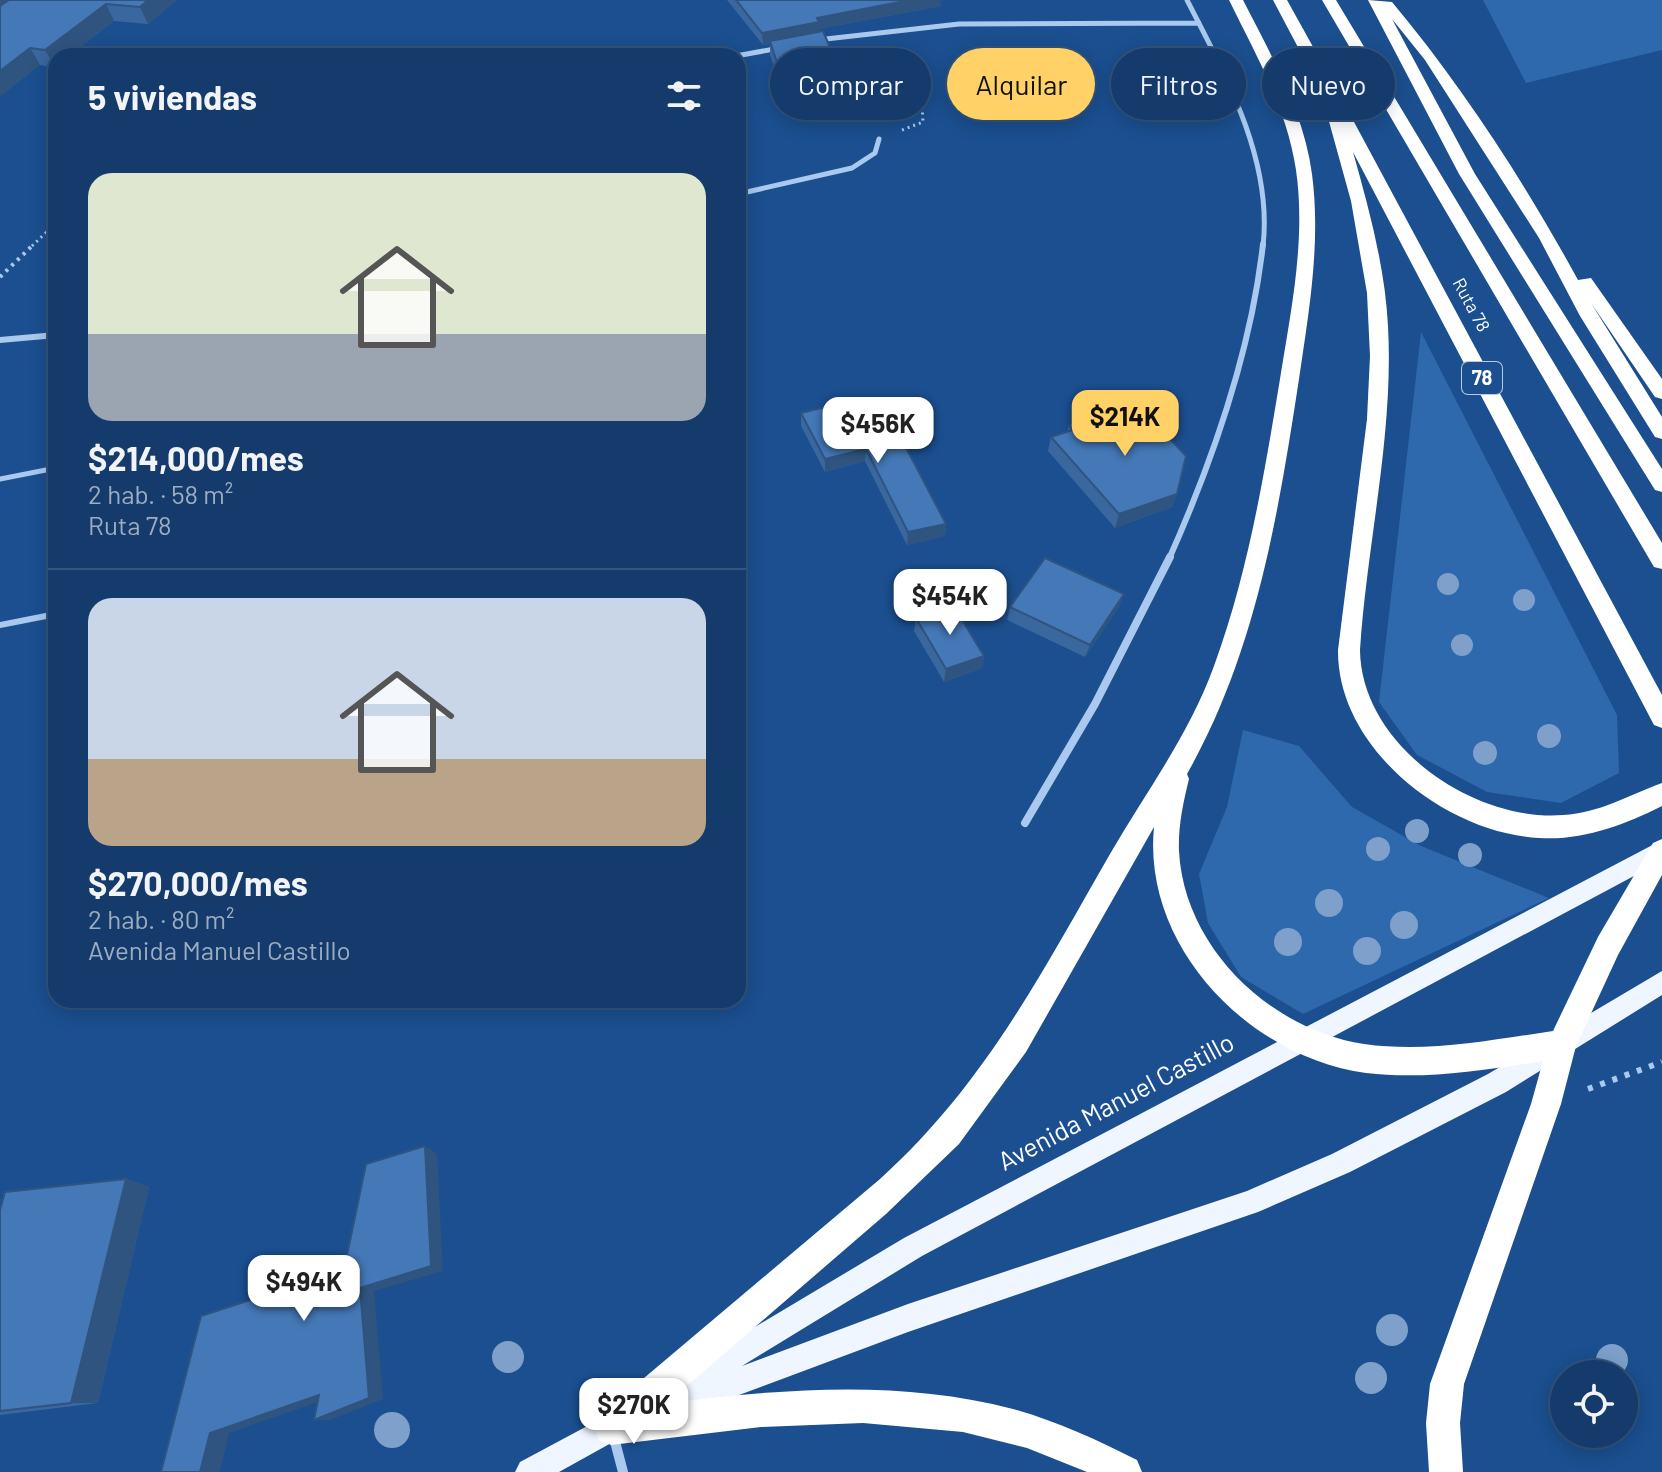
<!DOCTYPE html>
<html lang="es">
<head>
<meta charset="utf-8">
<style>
	:root { --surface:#143b6b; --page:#1d4271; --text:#f1f3f6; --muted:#9dadc1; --line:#33557e; --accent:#ffd166 }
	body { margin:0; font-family:Barlow,sans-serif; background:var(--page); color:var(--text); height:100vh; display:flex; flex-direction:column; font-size:30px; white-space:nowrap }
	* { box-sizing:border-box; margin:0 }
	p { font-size:26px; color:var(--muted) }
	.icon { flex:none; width:44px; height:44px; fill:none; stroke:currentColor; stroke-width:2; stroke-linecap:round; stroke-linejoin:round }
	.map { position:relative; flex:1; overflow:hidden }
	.side { position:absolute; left:48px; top:48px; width:698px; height:960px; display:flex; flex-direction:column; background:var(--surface); border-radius:24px; box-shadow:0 4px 20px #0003,0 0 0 2px var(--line) }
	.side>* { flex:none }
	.banner { position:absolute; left:770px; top:48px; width:760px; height:72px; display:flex; gap:16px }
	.controls { position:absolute; left:1550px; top:1360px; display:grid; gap:16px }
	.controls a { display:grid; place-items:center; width:88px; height:88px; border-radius:50%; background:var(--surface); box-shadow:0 4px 20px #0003,0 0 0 2px var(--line); font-size:40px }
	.price { position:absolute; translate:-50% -68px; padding:0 18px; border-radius:16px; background:#fff; color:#222; font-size:26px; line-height:52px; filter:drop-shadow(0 2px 4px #0008) }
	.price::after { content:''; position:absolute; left:50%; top:48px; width:24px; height:18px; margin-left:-12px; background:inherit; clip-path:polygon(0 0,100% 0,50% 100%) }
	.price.active { background:var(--accent); color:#111 }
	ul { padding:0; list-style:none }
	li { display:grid; align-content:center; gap:16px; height:424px; padding:0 40px }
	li+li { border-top:2px solid var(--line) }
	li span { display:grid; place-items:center; height:248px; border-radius:24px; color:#555 }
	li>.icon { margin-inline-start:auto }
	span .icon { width:144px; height:144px; fill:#fffc; stroke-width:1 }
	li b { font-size:34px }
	h2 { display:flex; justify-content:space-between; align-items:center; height:96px; padding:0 40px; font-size:34px }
	.chip { padding:0 28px; border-radius:36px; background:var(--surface); box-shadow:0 4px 20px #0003,0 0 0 2px var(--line); font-size:28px; line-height:72px }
	.chip.active { background:var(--accent); color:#111 }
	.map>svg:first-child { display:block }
	.green { fill:#2e69ad }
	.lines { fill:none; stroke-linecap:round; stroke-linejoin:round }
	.path-far2 { stroke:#a9c9ee; stroke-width:3; stroke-dasharray:2 4; stroke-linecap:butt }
	.path-far1 { stroke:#a9c9ee; stroke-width:4; stroke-dasharray:3 5; stroke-linecap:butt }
	.path { stroke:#a9c9ee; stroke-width:6; stroke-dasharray:5 8; stroke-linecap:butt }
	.lane-far1 { stroke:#a9c9ee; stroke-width:5 }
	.lane { stroke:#a9c9ee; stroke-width:6 }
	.street-far3 { stroke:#a9c9ee; stroke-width:5 }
	.street-far2 { stroke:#a9c9ee; stroke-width:6 }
	.street-far1 { stroke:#a9c9ee; stroke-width:8 }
	.street { stroke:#a9c9ee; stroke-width:10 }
	.primary { fill:#f0f6ff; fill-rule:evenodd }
	.highway { fill:#fff; fill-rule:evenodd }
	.tree { fill:#7ea0ca }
	.wall { fill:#3a679d }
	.shaded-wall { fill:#305480 }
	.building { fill:#4478b7; stroke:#305480; stroke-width:2 }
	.labels { text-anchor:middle; stroke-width:8; stroke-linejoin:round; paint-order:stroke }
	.far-street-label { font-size:18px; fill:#fff; stroke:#1b4f8f }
	.shield { fill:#1b4f8f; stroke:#bbcadd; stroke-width:2 }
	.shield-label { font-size:20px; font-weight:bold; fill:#fff }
	.near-street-label { font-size:26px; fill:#fff; stroke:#1b4f8f }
</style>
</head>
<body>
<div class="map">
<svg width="1662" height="1472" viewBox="0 0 1662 1472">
	<rect width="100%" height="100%" fill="#1b4f8f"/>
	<path class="green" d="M1483,0H1662V50L1526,83Z
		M1421,332L1617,715L1619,773L1561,803L1487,792L1417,755L1379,702Z
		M1243,730L1299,746L1352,807L1421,846L1549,898L1303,1014L1241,977L1208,923L1199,874L1227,807Z"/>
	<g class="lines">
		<path class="path-far2" d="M902,130L923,122L919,55
			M32,246L56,223"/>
		<path class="path-far1" d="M0,277L34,244"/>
		<path class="path" d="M1588,1089L1662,1062"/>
		<path class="lane-far1" d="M0,479L56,468"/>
		<path class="lane" d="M0,625L56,614"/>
		<path class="street-far3" d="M1187,0C1225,74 1273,160 1263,246
			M817,40L959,24L1199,23
			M736,56L780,48
			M738,194L852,168L875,153L879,139"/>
		<path class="street-far2" d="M0,340L56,335
			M1169,559C1213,460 1251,352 1263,244"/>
		<path class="street-far1" d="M1025,823L1095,704L1170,557"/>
		<path class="street" d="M613,1434L623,1472"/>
		<path class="primary" d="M1662,840V861L922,1256L742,1366L908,1304L1247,1191L1332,1154L1488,1074L1662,971V995L1506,1092L1350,1172L1258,1212L908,1332L661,1424L651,1420L647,1410L651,1400L664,1395L662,1390L666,1380L904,1238Z
			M621,1408L631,1412L635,1422L631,1432L559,1472H515L520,1462Z"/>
		<path class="highway" d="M1229,0H1243C1271,55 1304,112 1312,174C1321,243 1309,311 1299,379C1278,516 1256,652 1187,774L1189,779C1183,803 1178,827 1179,851C1184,948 1271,1030 1364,1044C1427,1053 1491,1040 1553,1031L1598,937L1653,843L1662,839V875L1618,955L1576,1046L1561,1104L1464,1384L1460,1423L1463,1472H1429L1426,1423L1430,1384L1531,1104L1543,1061C1485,1070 1425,1080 1366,1073C1251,1058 1142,948 1154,827L1026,1052L959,1144L886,1214L667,1403C782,1389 899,1379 1013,1409C1056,1421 1097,1440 1137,1460L1142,1472H1087L1027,1448L963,1432L863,1423L761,1427L611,1445L599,1440L594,1428L599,1416L880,1179C984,1085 1041,974 1110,854C1146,792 1189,735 1214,666C1248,573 1264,476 1280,379C1291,310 1306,240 1296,170C1287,109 1256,55 1229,0Z
			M1273,0H1287L1332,81L1662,695V728L1654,725L1353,152C1369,209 1385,267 1388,326C1394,435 1367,542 1360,650C1361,745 1473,822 1563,815C1600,813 1629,795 1662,783V806C1624,825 1582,841 1539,838C1445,833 1337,748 1338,650L1367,419L1370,356L1367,293L1351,201L1320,89Z
			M1322,0H1336L1662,543V569L1654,567Z
			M1368,0L1392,2C1463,87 1525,183 1578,280L1591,278L1662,379V399L1655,397L1591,303L1662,417V439L1655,437L1580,316L1539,238L1425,60L1392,19L1475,174L1662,469V492L1655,490L1459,174Z"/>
	</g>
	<g class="tree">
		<circle cx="1448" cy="584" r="11"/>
		<circle cx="1524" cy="600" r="11"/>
		<circle cx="1462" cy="645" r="11"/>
		<circle cx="1549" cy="736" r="12"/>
		<circle cx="1485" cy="753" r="12"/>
		<circle cx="1417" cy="831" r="12"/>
		<circle cx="1378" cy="849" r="12"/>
		<circle cx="1470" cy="855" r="12"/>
		<circle cx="1329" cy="903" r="14"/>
		<circle cx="1404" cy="925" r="14"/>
		<circle cx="1288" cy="942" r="14"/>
		<circle cx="1367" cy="951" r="14"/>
		<circle cx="1392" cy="1330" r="16"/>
		<circle cx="508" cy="1357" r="16"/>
		<circle cx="1612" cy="1360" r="16"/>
		<circle cx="1371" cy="1378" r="16"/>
		<circle cx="392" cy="1430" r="18"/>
	</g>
	<path class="wall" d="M0,0H177L148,24L114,21L55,67L40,65Z
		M727,0H941V6L819,29V32L839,69V83L782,89L770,55V44L763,45Z
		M801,413L867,447L946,524L945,536L907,545L865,461L825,472L801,426Z
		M1069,425L1177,494L1172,507L1115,528L1048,451L1051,437L1067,432Z
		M1124,594L1119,607L1085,657L1007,620L1010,607Z
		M916,618L984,656L982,668L944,682L914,631Z
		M126,1179L149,1187L98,1403L0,1415V1210Z"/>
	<path class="shaded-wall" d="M0,0H21L0,15Z
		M148,0H177L148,24L140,7Z
		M910,0H941V6L819,29V34L763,45L762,33L817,18Z
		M106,4L114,21L69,56H56L55,67L45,50Z
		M30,48L40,65L0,97V71Z
		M839,69V83L782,89L781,75Z
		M866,449L865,461L825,472V459Z
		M1177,494L1172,507L1115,528L1119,514Z
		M946,524L945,536L907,545L908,532Z
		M1124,594L1119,607L1085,657L1090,645Z
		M984,656L982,668L944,682L946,669Z
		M425,1146L437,1154L443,1271L374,1291L383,1399L330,1420H314L360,1288Z
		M126,1179L149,1187L98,1403H71Z
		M319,1395L335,1396L229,1433L220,1472H200L210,1433Z"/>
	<path class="building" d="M9,0H148L140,7L106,4L45,50L30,48L0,71V6Z
		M736,0H910L817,18L819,22L762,33Z
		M823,31L839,69L781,75L770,41Z
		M842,403L867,447L901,438L946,524L908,532L866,449L825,459L801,413Z
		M1115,409L1121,416L1142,409L1186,456L1177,494L1119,514L1051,437L1073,430L1069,425Z
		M1045,558L1124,594L1090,645L1010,607Z
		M953,605L984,656L946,669L916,618Z
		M425,1146L431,1266L360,1288L369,1398L314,1420L319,1395L210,1433L200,1472H161L201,1316L344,1270L366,1164Z
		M126,1179L71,1403L0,1411V1210L5,1192Z"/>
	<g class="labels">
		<g class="far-street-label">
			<text transform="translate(1471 305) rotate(62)" y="6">Ruta 78</text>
		</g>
		<rect class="shield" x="1462" y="362" width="40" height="32" rx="6"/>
		<g class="shield-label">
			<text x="1482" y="385">78</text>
		</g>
		<g class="near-street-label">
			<text transform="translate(1116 1102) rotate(-28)" y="9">Avenida Manuel Castillo</text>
		</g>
	</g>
</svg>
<div class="controls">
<a><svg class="icon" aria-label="locate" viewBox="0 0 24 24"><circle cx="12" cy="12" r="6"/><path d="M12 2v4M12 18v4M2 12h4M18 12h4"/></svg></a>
</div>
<b class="price active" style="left:1125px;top:458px">$214K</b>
<b class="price" style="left:878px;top:465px">$456K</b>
<b class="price" style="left:950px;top:637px">$454K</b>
<b class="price" style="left:304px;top:1323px">$494K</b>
<b class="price" style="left:634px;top:1446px">$270K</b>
<div class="banner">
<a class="chip">Comprar</a>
<a class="chip active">Alquilar</a>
<a class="chip">Filtros</a>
<a class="chip">Nuevo</a>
</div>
<section class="side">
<h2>5 viviendas<svg class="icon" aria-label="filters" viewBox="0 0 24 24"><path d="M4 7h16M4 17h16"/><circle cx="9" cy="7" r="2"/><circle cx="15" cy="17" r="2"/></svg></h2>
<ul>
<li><span style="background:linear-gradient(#dfe7d0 65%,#9aa5b1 0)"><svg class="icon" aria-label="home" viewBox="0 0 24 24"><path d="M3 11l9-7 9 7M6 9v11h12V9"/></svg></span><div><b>$214,000/mes</b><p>2 hab. · 58 m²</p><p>Ruta 78</p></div></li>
<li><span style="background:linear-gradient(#c9d6e8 65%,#b9a48a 0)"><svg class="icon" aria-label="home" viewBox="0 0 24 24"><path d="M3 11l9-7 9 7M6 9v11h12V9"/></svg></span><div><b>$270,000/mes</b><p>2 hab. · 80 m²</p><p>Avenida Manuel Castillo</p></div></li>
</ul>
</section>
</div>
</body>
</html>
